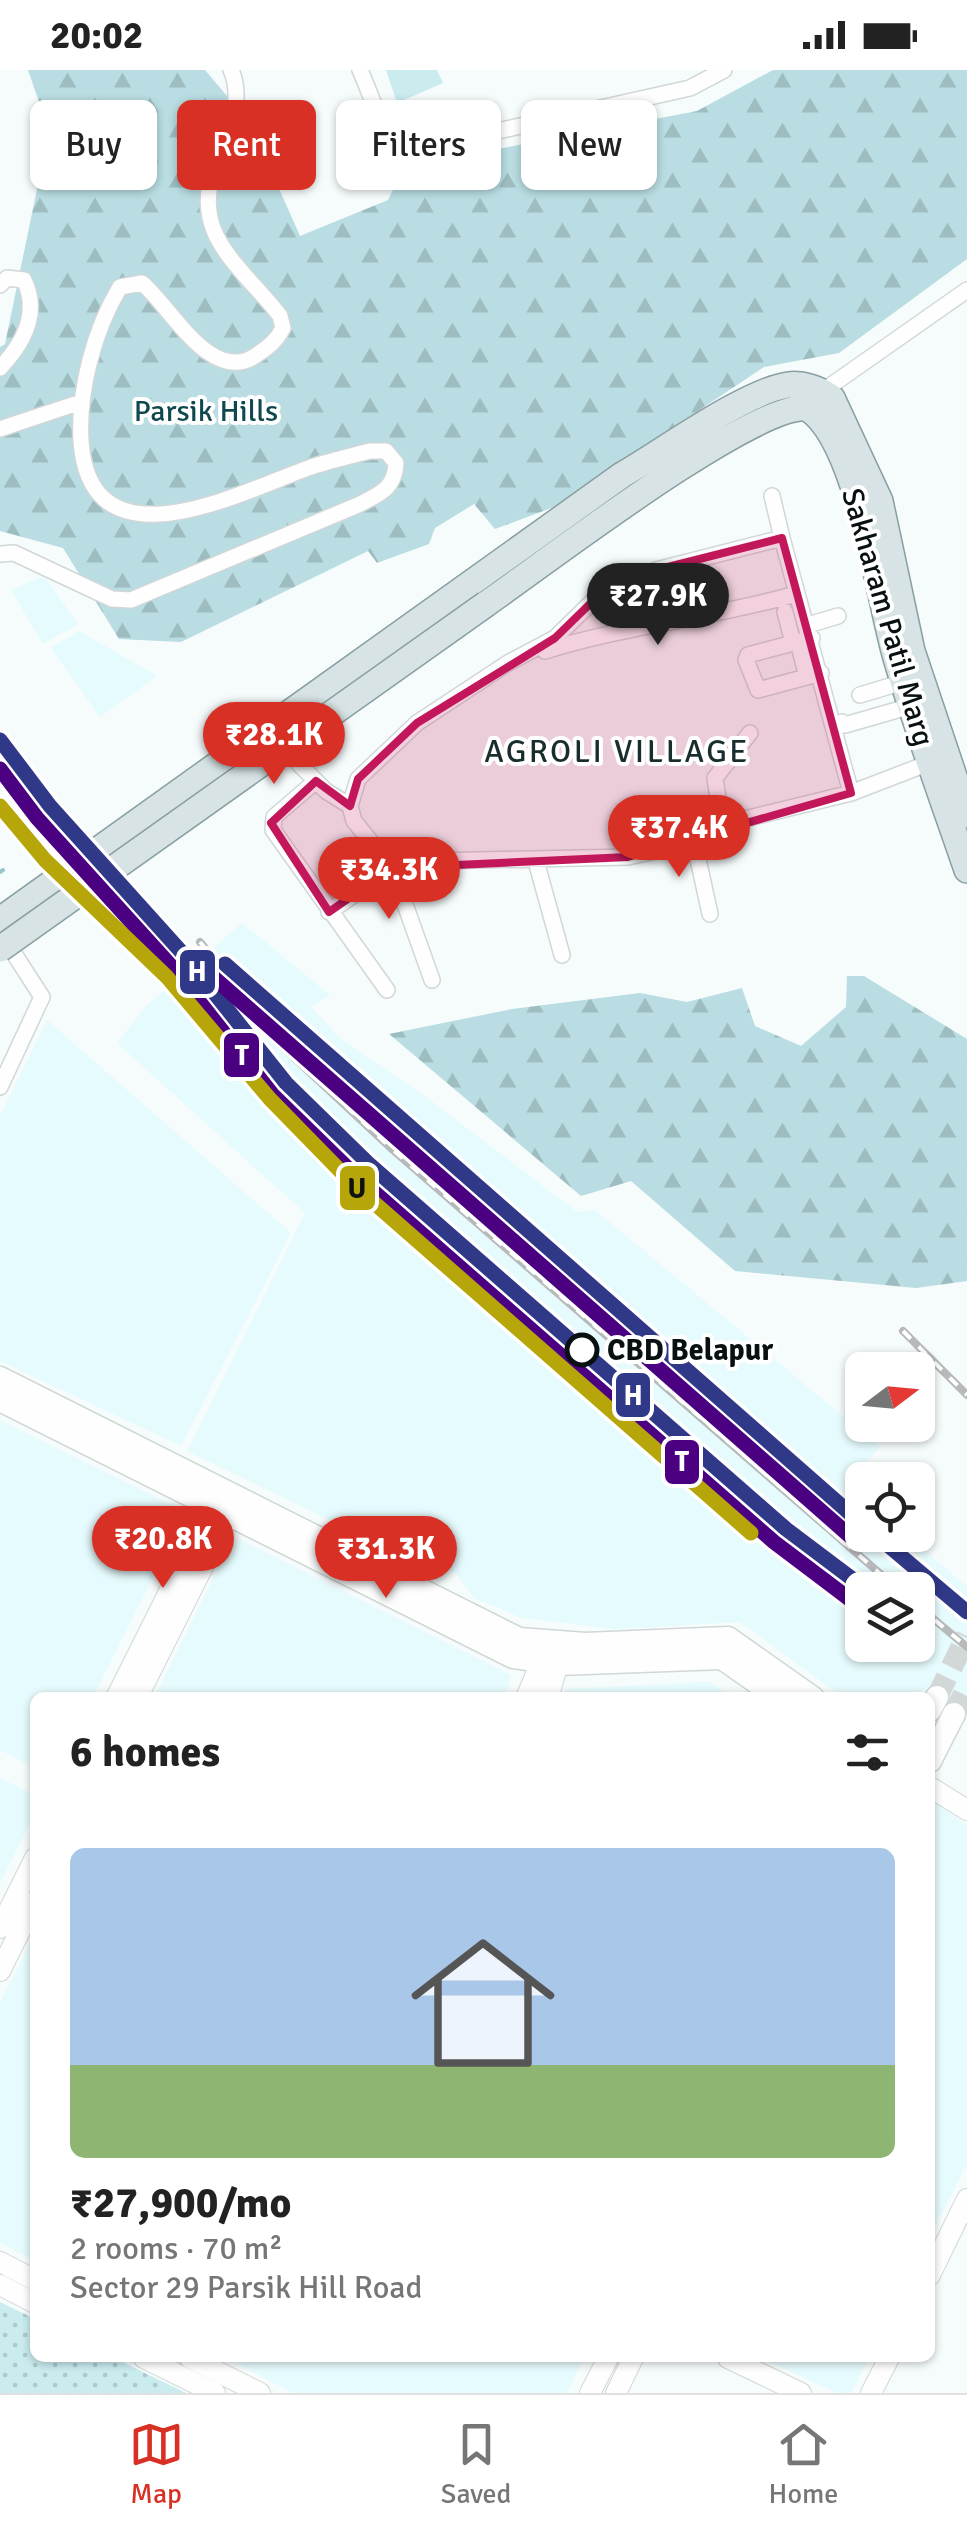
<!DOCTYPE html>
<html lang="en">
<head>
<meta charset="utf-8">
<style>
	:root { --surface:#fff; --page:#f2f2f2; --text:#222; --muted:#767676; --line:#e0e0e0; --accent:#d93025 }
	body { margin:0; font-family:Signika,sans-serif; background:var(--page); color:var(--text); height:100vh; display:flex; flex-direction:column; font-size:38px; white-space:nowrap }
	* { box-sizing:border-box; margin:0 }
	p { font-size:32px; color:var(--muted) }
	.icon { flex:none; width:55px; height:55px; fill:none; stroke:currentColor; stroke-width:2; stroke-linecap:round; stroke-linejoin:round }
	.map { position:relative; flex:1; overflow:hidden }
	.side { position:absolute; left:30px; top:1622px; width:905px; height:670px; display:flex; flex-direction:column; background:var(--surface); border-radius:15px; box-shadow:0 2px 8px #0004 }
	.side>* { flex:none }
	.hud { position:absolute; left:30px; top:30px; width:908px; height:90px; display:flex; gap:20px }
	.needle { width:65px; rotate:74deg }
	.tools { position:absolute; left:845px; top:1282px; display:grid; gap:20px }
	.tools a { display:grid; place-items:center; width:90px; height:90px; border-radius:15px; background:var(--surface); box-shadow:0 2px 8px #0004; font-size:50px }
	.price { position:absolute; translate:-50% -85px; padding:0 22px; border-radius:35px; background:var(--accent); color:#fff; font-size:32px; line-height:65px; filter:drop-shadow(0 2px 5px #0008) }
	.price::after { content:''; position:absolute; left:50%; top:60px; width:30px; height:22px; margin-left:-15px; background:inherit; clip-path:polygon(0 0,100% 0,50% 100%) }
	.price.active { background:#222; color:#fff }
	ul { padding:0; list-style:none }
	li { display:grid; align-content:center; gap:20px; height:530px; padding:0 40px }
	li span { display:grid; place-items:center; height:310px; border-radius:15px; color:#555 }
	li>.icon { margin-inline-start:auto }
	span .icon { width:180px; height:180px; fill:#fffc; stroke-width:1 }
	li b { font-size:42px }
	h2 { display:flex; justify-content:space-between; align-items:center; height:120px; padding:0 40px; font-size:42px }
	.chip { padding:0 35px; border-radius:15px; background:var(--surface); box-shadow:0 2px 8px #0004; font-size:35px; line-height:90px }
	.chip.active { background:var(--accent); color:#fff }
	.status { display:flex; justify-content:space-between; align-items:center; height:70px; padding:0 50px; background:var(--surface); direction:ltr }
	.status svg { height:28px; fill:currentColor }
	.dock { display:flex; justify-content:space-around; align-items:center; height:140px; border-top:2px solid var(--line); background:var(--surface); font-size:28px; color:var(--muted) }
	.dock a { display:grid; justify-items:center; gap:5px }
	.dock .active { color:var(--accent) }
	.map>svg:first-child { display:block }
	.built { fill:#e6fbfd; fill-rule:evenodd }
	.grass { fill:#caecef }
	.forest { fill:url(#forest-firs) }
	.park { fill:url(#park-dots) }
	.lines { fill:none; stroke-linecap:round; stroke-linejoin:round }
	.stream { stroke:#99c6cb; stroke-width:4 }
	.secondary-tunnel { stroke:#d2d8d8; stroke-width:22; stroke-dasharray:22 11; stroke-linecap:butt }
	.minor-casing { stroke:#d1d7d8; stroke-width:18 }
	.tertiary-casing { stroke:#d1d7d8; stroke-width:22 }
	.secondary-casing { stroke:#d1d7d8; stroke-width:25 }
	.primary-casing { stroke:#899fa1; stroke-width:28 }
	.minor { stroke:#fefefe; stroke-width:15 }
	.tertiary { stroke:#fefefe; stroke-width:20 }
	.secondary { stroke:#fefefe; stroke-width:22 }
	.primary { stroke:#d7e3e4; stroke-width:25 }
	.rail-casing { stroke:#b7b9ba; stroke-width:8 }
	.rail { stroke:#fff; stroke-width:4; stroke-dasharray:11; stroke-linecap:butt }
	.primary-bridge-casing { stroke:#899fa1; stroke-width:28; stroke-linecap:butt }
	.primary-bridge { stroke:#d7e3e4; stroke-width:25 }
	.rail-1-casing { stroke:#fff; stroke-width:22 }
	.rail-2-casing { stroke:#fff; stroke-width:22 }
	.rail-3-casing { stroke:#fff; stroke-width:22 }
	.rail-1 { stroke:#303888; stroke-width:15 }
	.rail-2 { stroke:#4b0082; stroke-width:15 }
	.rail-3 { stroke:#b6a60a; stroke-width:15 }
	.marked { fill:#c2185b; fill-opacity:0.2; stroke:#c2185b; stroke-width:8; stroke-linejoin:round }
	.stop-dot { fill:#fff; stroke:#081011; stroke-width:5 }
	.labels { text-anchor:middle; stroke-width:8; stroke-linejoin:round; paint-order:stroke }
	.park-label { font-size:30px; fill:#0f484e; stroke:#fff }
	.street-label { font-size:30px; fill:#081011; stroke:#fff }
	.stop-label { font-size:30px; font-weight:bold; fill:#081011; stroke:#fff; text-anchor:start }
	.neighbourhood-label { font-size:32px; letter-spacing:2.5px; fill:#192d2f; stroke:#fff }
	.line-badge { stroke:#fff; stroke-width:4 }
	.badge-label { font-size:28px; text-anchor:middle; font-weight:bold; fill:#fff }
	.pale-badge-label { font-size:28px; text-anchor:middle; font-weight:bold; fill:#111 }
</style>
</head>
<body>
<div class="status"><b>20:02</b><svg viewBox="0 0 49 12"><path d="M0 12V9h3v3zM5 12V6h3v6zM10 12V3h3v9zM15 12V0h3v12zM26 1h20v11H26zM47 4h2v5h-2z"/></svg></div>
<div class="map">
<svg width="967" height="2323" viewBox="0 0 967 2323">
	<defs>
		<pattern id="forest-firs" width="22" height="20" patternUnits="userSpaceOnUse" patternTransform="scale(2.5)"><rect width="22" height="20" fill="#b9dde2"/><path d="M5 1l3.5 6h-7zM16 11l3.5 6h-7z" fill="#9ebdc1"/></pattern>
		<pattern id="park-dots" width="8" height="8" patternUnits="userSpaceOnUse" patternTransform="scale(2.5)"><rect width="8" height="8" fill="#caecef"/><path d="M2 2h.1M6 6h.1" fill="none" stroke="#acc9cc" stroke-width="1.8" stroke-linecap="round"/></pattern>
	</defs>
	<rect width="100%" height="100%" fill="#f6fbfb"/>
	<path class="built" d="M44,506L78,554L43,574L11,520Z
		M79,561L157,606L100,647L51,578Z
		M242,853L330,925L311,937L340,968L426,1027L577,1142L595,1140L880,1377L846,1412L862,1426V1465H907L967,1517V1650L945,1639L947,1632L923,1619L918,1627H843L740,1552L614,1559L522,1548L474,1528L456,1504L368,1456L338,1454L187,1381L305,1143L117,973L146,936ZM862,1520H918V1575H862Z
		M47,950L291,1163L181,1376L0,1291V1046Z
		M0,1350L174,1436L175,1464L93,1627L35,1628V1698L0,1680Z
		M239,1469L511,1605L505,1627H155L224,1486Z
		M709,1612L732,1627H562L566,1619Z
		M0,1708L35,1725V1743L0,1813Z
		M934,1732L967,1755V2094L930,2167V1739Z
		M35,1865V2191L0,2173V1932Z
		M236,2288H584L567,2323H293L238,2294Z
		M761,2288H869L851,2323H837Z"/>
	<path class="grass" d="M386,0H437L443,13L397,33Z"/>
	<path class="forest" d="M28,0H205L250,53L300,166L388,130L404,97L697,41L773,0H967V189L839,283L764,297L554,437L495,459L474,434L435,458L429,474L377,493L368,481L181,572L119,569L63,478L0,461V277L5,274L49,61Z
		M847,906H864L967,969V1211L916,1218L735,1201L631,1111L581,1126L389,964L512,939L640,923L687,932L742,918L755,956L801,976L846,937Z"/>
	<path class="park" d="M0,2232L35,2249V2288H114L186,2323H0Z"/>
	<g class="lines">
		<path class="stream" d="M0,802L3,800"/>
		<path class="secondary-tunnel" d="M937,1627L967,1566
			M954,1644L967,1618"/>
		<g class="minor-casing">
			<path id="minor" d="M360,0C372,25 383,74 413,80L690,18L724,0
				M0,215L7,208L24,210C40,243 23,274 0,298
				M823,321L967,220
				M0,359L81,332
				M772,426L782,468
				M0,484L14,483L112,529L131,530L358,435C379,424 395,419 396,393L386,381H370C350,386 330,391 311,397C243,421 90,503 81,371C78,321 94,260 120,217L142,213C170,236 211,315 255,286C268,277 276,272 283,258L280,246C260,219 224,189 213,158C191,98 254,53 231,0
				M785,542L793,573
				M808,555L838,546
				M812,568L748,585L746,590L758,620L821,603
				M798,572L807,607
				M545,581C627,555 713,548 796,524
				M860,625L903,612
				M842,652L845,655L911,636
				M299,694L326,721L350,736L354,751L392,798L429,791L628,787L673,777L728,753L851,723L934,691
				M316,711L274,747L273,760L387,920
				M350,736L358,709L417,653L508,593L555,568L598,526L656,500L782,468L851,723
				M722,755L715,708L750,663
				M693,766L710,844
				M536,791L562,885
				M329,842L392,798L432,910
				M0,862L42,927L0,1017"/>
		</g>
		<g class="tertiary-casing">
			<path id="tertiary" d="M116,1628L212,1436L223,1428
				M137,1628L229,1445V1431
				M526,1628L546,1580
				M548,1628L558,1594L552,1580
				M930,1717L967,1740
				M0,1858L35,1788
				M0,1901L35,1831
				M0,2192L35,2210
				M930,2205L967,2129
				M0,2215L35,2233
				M144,2288L215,2323
				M190,2288L260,2323
				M728,2288L801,2323
				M590,2323L608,2288
				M616,2323L633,2288
				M871,2323L889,2288"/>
		</g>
		<g class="secondary-casing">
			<path id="secondary" d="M0,1308L519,1569L585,1574L728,1568L813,1628
				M0,1330L513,1587L558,1594L722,1588L779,1628
				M930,1640L937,1627
				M930,1691L954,1644"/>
		</g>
		<g class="primary-casing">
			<path id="primary" d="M486,534C541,496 752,333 807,338C858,369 879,531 896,588C917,660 943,730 967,800
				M0,850L622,405C662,382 746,321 788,315C803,313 820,319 832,328L880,431L912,581L967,745"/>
		</g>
		<use href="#minor" class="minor"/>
		<use href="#tertiary" class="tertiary"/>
		<use href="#secondary" class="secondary"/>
		<use href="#primary" class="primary"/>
		<g class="rail-casing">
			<path id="rail" d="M200,872L248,929
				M185,886L393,1080L899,1520
				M903,1261L967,1325
				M918,1536L967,1577"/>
		</g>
		<use href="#rail" class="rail"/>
		<g class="primary-bridge-casing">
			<path id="primary-bridge" d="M0,879L486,534"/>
		</g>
		<use href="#primary-bridge" class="primary-bridge"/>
		<g class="rail-1-casing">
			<path id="rail-1" d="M0,670L50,736L185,886L286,1013L370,1095L786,1459L867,1520
				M225,894L862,1454
				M876,1465L967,1542"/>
		</g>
		<g class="rail-2-casing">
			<path id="rail-2" d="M0,699L37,748L172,897L272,1024L358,1108L774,1472L856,1534
				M213,907L851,1467"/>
		</g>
		<g class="rail-3-casing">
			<path id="rail-3" d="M0,736L45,790L167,907L270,1029L356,1117L751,1463"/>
		</g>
		<use href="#rail-1" class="rail-1"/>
		<use href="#rail-2" class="rail-2"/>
		<use href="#rail-3" class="rail-3"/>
	</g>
	<path class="marked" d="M782,468L851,723L628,787L392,798L329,842L271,753L316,711L350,736L358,709L417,653L555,568L598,526L656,500Z"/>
	<circle class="stop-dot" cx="582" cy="1280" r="15"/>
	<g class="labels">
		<g class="park-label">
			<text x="206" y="351">Parsik Hills</text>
		</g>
		<g class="street-label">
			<text transform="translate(888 547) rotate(74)" y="10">Sakharam Patil Marg</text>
		</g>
		<g class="stop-label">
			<text x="607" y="1290">CBD Belapur</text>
		</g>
		<g class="neighbourhood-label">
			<text x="617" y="692">AGROLI VILLAGE</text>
		</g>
	</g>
	<g class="line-badge">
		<rect x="178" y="878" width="39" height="48" rx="10" fill="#303888"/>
		<rect x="222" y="961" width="39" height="48" rx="10" fill="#4b0082"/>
		<rect x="338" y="1094" width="39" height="48" rx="10" fill="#b6a60a"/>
		<rect x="614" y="1301" width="38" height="48" rx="10" fill="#303888"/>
		<rect x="663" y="1368" width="38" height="48" rx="10" fill="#4b0082"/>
	</g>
	<g class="badge-label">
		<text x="197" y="911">H</text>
		<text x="242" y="995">T</text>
		<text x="633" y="1335">H</text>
		<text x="682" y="1401">T</text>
	</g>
	<g class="pale-badge-label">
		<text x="357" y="1128">U</text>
	</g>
</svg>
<div class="tools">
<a><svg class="needle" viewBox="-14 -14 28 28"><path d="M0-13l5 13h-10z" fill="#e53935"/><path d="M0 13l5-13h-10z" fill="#767676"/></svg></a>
<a><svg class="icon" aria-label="locate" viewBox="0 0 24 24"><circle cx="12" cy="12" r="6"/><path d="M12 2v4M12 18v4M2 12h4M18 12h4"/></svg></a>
<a><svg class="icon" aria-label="layers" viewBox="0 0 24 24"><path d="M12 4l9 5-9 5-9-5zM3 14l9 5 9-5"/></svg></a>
</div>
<b class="price active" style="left:658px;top:578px">₹27.9K</b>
<b class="price" style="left:274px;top:717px">₹28.1K</b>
<b class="price" style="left:679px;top:810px">₹37.4K</b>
<b class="price" style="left:389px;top:852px">₹34.3K</b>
<b class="price" style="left:163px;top:1521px">₹20.8K</b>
<b class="price" style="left:386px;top:1531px">₹31.3K</b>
<div class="hud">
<a class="chip">Buy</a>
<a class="chip active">Rent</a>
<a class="chip">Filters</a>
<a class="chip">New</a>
</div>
<section class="side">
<h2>6 homes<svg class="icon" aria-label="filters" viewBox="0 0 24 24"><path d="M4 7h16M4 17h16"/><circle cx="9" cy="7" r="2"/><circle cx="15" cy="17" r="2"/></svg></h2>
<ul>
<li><span style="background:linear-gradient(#a9c7e8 70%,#8fb573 0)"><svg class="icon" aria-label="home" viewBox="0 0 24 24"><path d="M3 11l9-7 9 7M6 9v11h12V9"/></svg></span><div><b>₹27,900/mo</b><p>2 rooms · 70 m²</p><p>Sector 29 Parsik Hill Road</p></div></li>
</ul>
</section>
</div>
<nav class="dock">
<a class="active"><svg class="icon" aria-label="map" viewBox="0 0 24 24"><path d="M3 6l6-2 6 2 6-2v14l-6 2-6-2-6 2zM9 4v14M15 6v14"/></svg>Map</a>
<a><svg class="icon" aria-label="saved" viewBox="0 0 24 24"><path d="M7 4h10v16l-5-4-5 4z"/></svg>Saved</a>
<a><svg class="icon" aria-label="home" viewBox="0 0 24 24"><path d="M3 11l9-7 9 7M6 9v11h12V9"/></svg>Home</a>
</nav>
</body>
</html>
